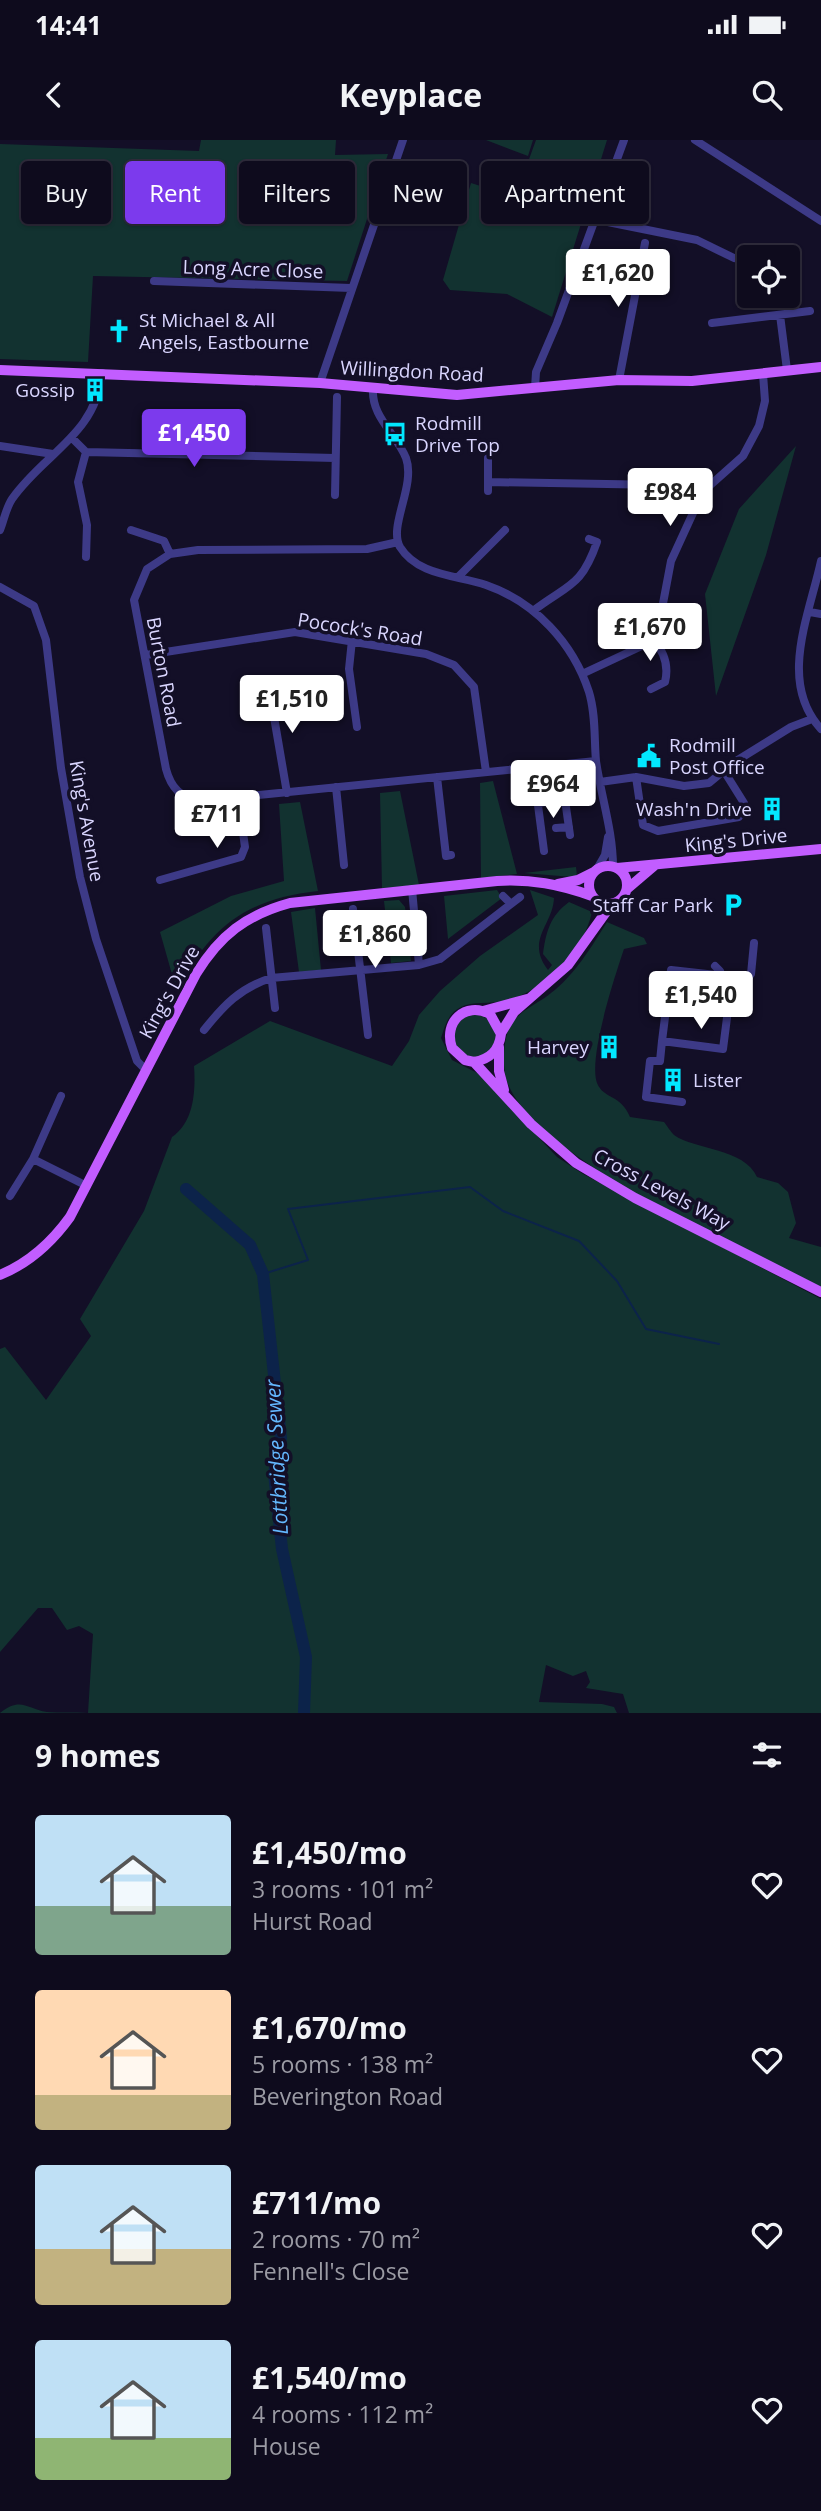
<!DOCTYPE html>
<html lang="en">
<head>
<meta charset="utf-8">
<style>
	:root { --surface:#0e0b1d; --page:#1c192a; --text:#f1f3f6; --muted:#9b9ba4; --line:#2e2b3b; --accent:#7c3aed }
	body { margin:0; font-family:"Open Sans",sans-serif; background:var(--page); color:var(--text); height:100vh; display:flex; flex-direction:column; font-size:26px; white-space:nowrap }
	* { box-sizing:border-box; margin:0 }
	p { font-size:23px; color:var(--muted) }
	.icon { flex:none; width:38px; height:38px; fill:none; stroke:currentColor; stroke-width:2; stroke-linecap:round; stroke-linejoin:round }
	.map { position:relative; height:1573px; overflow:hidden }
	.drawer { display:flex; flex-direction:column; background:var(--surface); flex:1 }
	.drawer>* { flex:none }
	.guide { position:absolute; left:21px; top:21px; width:780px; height:63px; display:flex; gap:14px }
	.fabs { position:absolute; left:737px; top:105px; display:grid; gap:14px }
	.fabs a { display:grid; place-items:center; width:63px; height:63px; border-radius:7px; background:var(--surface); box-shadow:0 2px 5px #0004,0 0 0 2px var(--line); font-size:35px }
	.price { position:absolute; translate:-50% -60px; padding:0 16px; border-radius:7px; background:#fff; color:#222; font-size:23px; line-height:46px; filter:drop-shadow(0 2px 4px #0008) }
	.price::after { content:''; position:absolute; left:50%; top:42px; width:21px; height:16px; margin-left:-10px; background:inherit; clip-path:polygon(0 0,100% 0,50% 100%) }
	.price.selected { background:var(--accent); color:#fff }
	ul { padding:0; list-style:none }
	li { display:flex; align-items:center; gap:21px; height:175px; padding:0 35px }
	li span { display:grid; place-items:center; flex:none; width:196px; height:140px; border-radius:7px; color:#555 }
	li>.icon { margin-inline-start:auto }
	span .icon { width:84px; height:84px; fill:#fffc; stroke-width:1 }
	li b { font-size:30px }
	h2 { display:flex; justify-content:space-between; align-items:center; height:84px; padding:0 35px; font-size:30px }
	.tag { padding:0 24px; border-radius:7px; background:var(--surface); box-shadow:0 2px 5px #0004,0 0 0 2px var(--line); font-size:24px; line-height:63px }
	.tag.selected { background:var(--accent); color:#fff }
	.status { display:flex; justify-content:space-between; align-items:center; height:49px; padding:0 35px; background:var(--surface); direction:ltr }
	.status svg { height:19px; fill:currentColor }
	header { display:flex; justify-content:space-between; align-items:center; height:91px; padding:0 35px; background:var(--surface); font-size:32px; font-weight:700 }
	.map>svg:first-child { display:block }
	.green { fill:#123230 }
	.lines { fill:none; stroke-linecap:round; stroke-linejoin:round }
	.stream { stroke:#0c234a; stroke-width:2 }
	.river { stroke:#0c234a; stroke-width:12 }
	.minor { stroke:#3d3a87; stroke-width:8 }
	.major { stroke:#c25dff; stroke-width:10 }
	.labels { text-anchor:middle; stroke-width:7; stroke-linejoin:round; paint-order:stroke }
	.street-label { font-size:19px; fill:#dad6ff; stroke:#130f27 }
	.poi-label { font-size:19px; fill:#dad6ff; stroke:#130f27; text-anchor:start }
	.water-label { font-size:21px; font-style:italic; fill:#64b8ff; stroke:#130f27 }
</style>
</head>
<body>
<div class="status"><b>14:41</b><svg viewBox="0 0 49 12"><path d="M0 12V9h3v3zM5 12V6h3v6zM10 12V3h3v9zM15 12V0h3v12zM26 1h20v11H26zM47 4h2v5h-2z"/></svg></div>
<header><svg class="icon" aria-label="back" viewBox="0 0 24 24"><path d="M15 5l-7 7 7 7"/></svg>Keyplace<svg class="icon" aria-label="search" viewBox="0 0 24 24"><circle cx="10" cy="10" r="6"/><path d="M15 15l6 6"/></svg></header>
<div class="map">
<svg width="821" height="1573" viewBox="0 0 821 1573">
	<rect width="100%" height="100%" fill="#130f27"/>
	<path class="green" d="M201,0H336L335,15L388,14L347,141L93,136L88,222L0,219V4L199,11Z
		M486,0H533L528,16Z
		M536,0H607L552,177L507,154L450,150L443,140L471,43L541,65L552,30L528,22Z
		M796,306L766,415L716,556L705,454L739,369Z
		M493,641L517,734L481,738L480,643Z
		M400,651L419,745L382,748L380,653Z
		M300,662L318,751C246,759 209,787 177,852L160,792L231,756L284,741L279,664Z
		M576,727L577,736L572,737L524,733Z
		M497,750L502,758L448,799L444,756Z
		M530,750L554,758C553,785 525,800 548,830L552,825L543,814C546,792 550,776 569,762L592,772C583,813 544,852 504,861C491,864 471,861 461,867C448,873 445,886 441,898L452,920L479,934L557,1017L583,1034L821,1159V1573H629L623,1554L586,1548L590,1542L586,1531L573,1536L546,1525L539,1562L602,1564L614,1567L617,1573H0C21,1556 27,1569 47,1572C60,1573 75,1572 88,1573L93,1494L79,1486L67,1490L52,1468H38L0,1512V1209L5,1207L46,1260L91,1196L80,1179L144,1071L172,997C193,983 196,953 194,926L270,881L392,926L409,901L419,875L440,851L480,816L538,775Z
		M399,760L405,767L411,821L391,823L384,761Z
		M315,768L321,830L299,832L291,772Z
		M607,782L644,798L647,804L624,809C615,836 588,918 597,943C604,960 620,953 630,977L664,982C667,986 671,992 674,995C695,1010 744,1008 757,1037L778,1043L788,1052L796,1083L789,1098L821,1107V1147C744,1108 539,1021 508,944C502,930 503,905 508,891C514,872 537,865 551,853C574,836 592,806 607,782Z
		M454 896a21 21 0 1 1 42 0a21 21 0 1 1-42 0Z"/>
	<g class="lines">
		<path class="stream" d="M263,1134L308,1120L288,1069L470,1047L503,1071L579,1101L617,1141L646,1189L719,1204"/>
		<path class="river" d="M186,1049L250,1105L263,1134L281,1298L274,1333L282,1409L306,1517L304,1573"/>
		<path class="minor" d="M695,0L821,81
			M593,79L697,100L734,118
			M154,141L351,148
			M780,175L787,230
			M712,183L810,171
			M619,240L645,103
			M320,243L403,0
			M373,248C371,277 396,293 406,318C416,346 388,386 400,407C418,436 457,435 486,445C535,462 573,503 589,552C596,575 594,599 596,621C601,656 613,691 613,727
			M535,248L536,232L557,183L624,0
			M72,298L86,312L335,318
			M0,306L53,314
			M86,312L78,342L87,385L86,417
			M488,342L663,345L678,348L699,360
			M488,351V318
			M335,355L337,257
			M0,390C4,380 6,368 12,359C44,313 96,295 102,233
			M131,390L164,401L170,414
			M398,402L367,409L198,410L170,414L147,429L134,460L166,629C171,648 181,658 200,661L596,621
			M821,421C809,476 778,542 821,589
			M458,437L505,390
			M0,447L34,466L46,500L61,628L80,737L96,799L137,921L146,930
			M533,471C568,444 581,448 597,402L589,399
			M810,472L821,474
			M352,500L349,529L357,587
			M146,515L295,492L426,514L454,525L474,547L486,632
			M582,534L644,505L658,490L671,421L699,360L707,348L743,316L759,286L765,261L763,234
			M268,542L287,653
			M651,549L665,542C669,526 664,511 652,498
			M533,627L544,711
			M437,637L446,716L451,715
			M636,637L643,685L658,691L739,677L744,663L724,631
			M600,642L636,637L684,646L709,643L733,623L791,587L812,579
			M336,647L344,725
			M538,663L565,660L570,695
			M556,688L569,687
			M597,729L605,715L608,697
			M160,740L241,717L245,707L238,657
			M412,749L419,825
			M503,756L511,764
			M353,769L368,895
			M266,788L275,868
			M715,826L720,831L716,835L671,830L662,901L723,909L729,862L751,834L754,803
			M204,890C224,865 240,848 271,838L419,825L440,819L520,757
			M662,901L660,921H650L646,957L682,962
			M33,1019L87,1046
			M10,1056L33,1019L61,956"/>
		<path class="major" d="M0,230L320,243L457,255L619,240L692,241L821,227
			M589 745a19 19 0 1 1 38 0a19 19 0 1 1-38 0Z
			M617,728L821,709
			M558,744L578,740L594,732
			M627,749L654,726
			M483,871L527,859
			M501,893L514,872L568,825L611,765
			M499,907V931L504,950
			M474,922C490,919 499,911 501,894L490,874C465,861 443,882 452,908L465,920L474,922L531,984L576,1023L635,1058L821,1152
			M0,1135C29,1123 52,1102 70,1077L196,834C220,795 246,775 290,763L497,741C531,739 559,744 592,756"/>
	</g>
	<defs>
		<g id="church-bare" transform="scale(1.89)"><path d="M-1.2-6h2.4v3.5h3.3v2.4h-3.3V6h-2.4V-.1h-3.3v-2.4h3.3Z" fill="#02e7ff" stroke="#130f27" stroke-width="2.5" paint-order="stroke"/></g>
		<g id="building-bare" transform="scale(1.89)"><path d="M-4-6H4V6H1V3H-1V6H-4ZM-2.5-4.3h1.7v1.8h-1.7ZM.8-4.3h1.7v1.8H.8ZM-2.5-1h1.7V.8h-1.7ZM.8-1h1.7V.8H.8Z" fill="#02e7ff" stroke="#130f27" stroke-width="2.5" paint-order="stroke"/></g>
		<g id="bus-bare" transform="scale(1.89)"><path d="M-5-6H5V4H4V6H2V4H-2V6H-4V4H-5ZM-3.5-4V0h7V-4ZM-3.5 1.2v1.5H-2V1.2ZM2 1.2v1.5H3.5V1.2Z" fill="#02e7ff" stroke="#130f27" stroke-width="2.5" paint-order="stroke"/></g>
		<g id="civic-bare" transform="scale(1.89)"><path d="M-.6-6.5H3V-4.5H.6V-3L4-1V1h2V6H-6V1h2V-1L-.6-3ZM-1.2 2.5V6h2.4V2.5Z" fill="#02e7ff" stroke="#130f27" stroke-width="2.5" paint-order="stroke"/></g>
		<g id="parking-bare" transform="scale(1.89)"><path d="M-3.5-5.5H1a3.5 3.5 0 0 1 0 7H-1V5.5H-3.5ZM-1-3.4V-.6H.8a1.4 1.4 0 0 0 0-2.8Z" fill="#02e7ff" stroke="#130f27" stroke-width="2.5" paint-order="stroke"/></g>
	</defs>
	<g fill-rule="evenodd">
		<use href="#church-bare" x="119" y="191"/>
		<use href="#building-bare" x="95" y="250"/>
		<use href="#bus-bare" x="395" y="294"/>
		<use href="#civic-bare" x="649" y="616"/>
		<use href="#building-bare" x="772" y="669"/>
		<use href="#parking-bare" x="733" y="765"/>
		<use href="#building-bare" x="609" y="907"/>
		<use href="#building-bare" x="673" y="940"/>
	</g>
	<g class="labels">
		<g class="street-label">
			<text transform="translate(253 129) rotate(2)" y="7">Long Acre Close</text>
			<text transform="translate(412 231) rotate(3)" y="7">Willingdon Road</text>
			<text transform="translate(360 489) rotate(9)" y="7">Pocock's Road</text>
			<text transform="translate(164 532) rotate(79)" y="7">Burton Road</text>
			<text transform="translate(87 681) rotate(80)" y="7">King's Avenue</text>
			<text transform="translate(736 700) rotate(-6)" y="7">King's Drive</text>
			<text transform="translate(169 852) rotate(-61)" y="7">King's Drive</text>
			<text transform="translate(662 1049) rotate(28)" y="7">Cross Levels Way</text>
		</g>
		<g class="poi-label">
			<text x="139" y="187">St Michael &amp; All<tspan x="139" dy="22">Angels, Eastbourne</tspan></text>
			<text x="75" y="257" text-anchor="end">Gossip</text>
			<text x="415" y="290">Rodmill<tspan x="415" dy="22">Drive Top</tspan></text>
			<text x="669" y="612">Rodmill<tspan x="669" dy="22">Post Office</tspan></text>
			<text x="752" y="676" text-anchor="end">Wash'n Drive</text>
			<text x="713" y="772" text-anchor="end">Staff Car Park</text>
			<text x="589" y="914" text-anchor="end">Harvey</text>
			<text x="693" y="947">Lister</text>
		</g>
		<g class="water-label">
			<text transform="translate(277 1317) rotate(-93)" y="7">Lottbridge Sewer</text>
		</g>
	</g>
</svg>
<div class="fabs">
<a><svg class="icon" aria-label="locate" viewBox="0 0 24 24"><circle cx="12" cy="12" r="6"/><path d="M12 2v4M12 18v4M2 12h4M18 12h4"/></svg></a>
</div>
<b class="price" style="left:618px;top:169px">£1,620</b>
<b class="price selected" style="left:194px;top:329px">£1,450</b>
<b class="price" style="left:670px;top:388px">£984</b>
<b class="price" style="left:650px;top:523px">£1,670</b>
<b class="price" style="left:292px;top:595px">£1,510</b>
<b class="price" style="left:553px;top:680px">£964</b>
<b class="price" style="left:217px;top:710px">£711</b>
<b class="price" style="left:375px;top:830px">£1,860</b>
<b class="price" style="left:701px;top:891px">£1,540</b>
<div class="guide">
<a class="tag">Buy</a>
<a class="tag selected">Rent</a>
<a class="tag">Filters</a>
<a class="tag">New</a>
<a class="tag">Apartment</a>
</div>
</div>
<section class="drawer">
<h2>9 homes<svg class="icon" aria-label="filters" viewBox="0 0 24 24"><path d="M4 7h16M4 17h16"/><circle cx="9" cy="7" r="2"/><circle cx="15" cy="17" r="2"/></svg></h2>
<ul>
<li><span style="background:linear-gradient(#bfe0f5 65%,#7fa58c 0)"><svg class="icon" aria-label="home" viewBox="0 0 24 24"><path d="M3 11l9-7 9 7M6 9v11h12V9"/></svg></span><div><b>£1,450/mo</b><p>3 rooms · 101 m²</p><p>Hurst Road</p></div><svg class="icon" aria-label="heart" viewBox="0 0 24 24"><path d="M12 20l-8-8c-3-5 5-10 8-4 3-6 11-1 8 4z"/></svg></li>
<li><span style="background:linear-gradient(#ffd9b3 75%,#c2b280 0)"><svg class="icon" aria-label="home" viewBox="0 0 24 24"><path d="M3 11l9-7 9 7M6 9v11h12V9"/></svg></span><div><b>£1,670/mo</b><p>5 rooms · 138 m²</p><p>Beverington Road</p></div><svg class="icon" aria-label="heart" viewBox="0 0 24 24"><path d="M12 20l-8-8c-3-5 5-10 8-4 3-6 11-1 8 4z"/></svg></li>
<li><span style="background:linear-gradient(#bfe0f5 60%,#c2b280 0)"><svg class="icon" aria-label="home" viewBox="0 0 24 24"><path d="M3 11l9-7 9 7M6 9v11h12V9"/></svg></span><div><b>£711/mo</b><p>2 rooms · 70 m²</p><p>Fennell's Close</p></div><svg class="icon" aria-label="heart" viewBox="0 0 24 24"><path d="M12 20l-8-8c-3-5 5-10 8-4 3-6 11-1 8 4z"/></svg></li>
<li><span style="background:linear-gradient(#bfe0f5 70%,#8fb573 0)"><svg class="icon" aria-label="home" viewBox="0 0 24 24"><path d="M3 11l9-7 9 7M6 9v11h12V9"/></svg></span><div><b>£1,540/mo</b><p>4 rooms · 112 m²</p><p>House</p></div><svg class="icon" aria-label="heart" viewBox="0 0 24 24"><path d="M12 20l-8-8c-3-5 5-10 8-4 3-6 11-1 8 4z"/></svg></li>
</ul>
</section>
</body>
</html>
